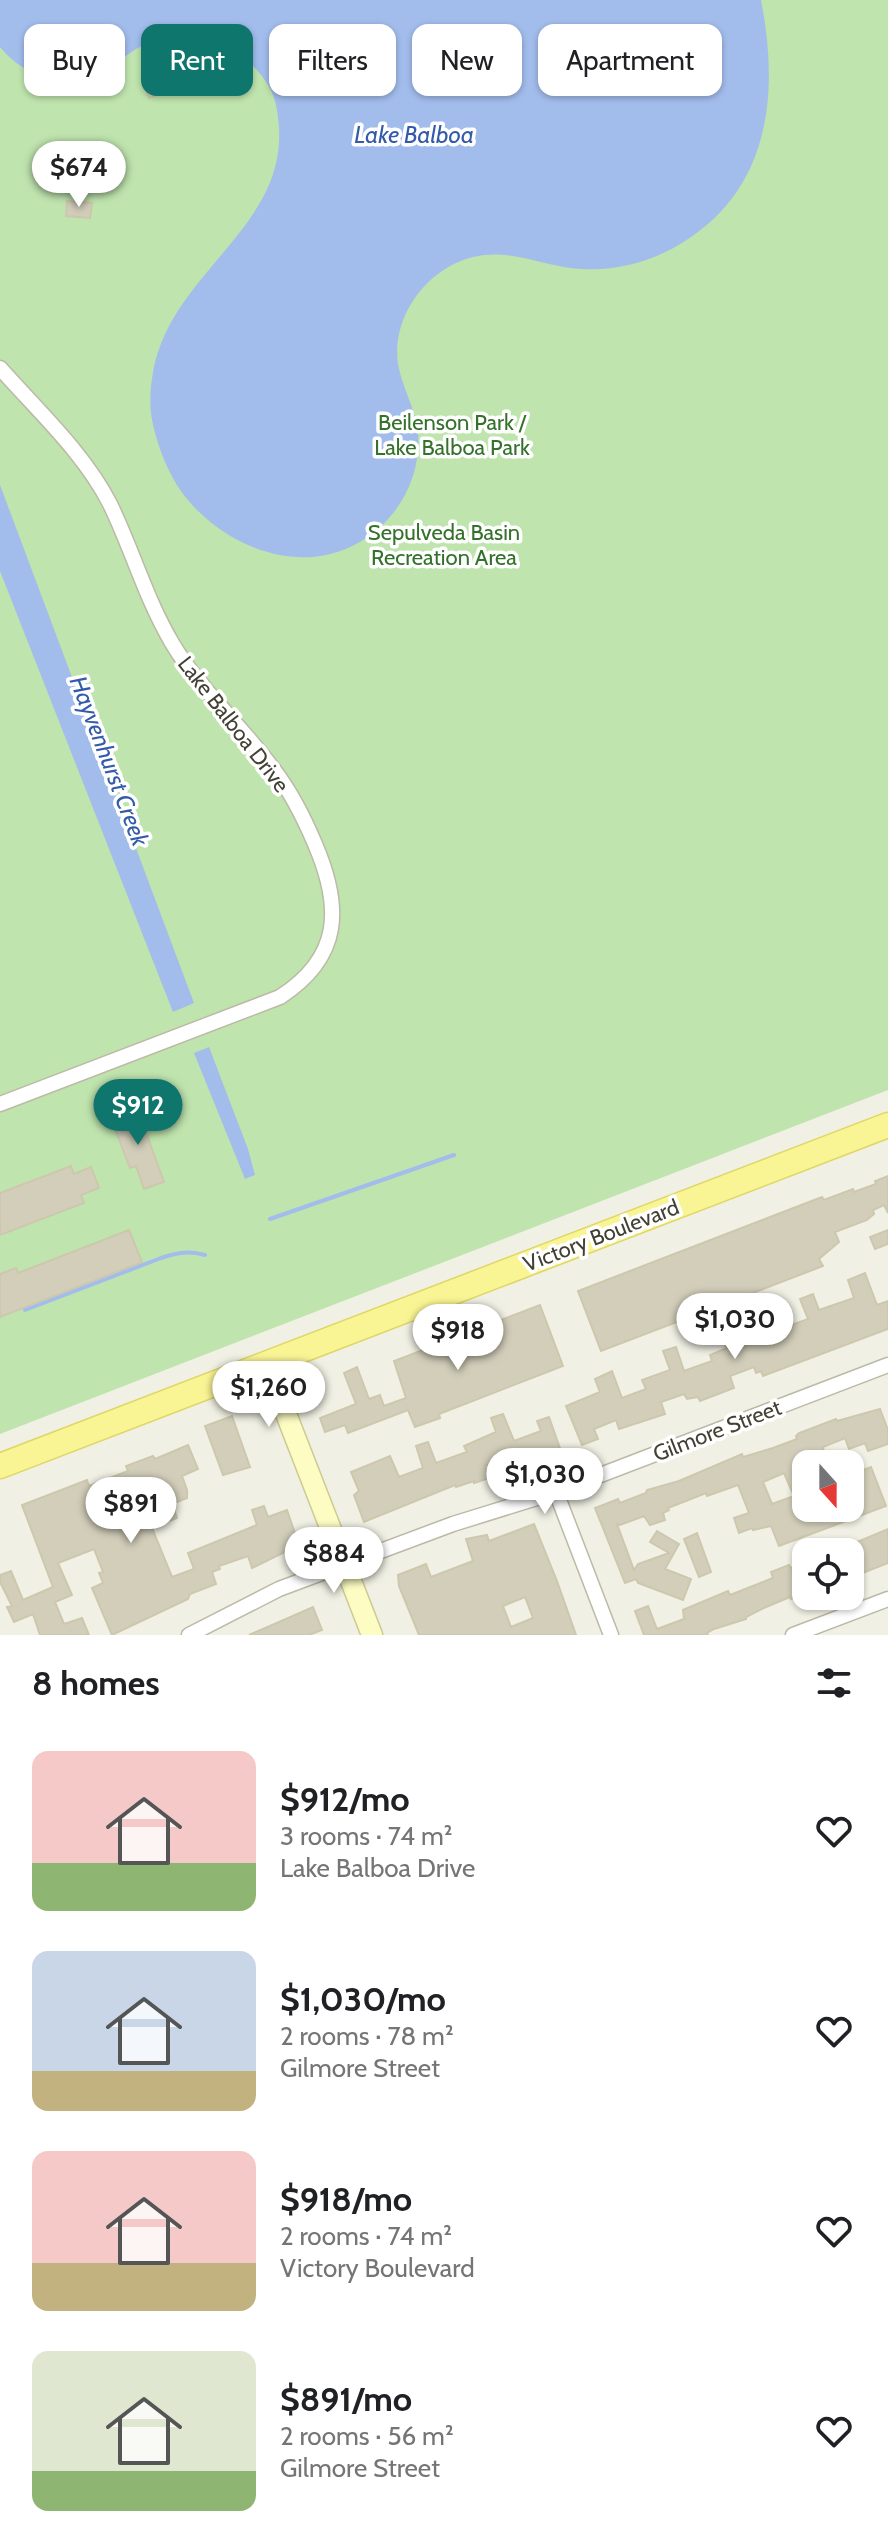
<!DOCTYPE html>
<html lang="en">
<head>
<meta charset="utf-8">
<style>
	:root { --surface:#fff; --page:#f6f6f6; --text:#202124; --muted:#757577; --accent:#0f766e }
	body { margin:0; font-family:Cabin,sans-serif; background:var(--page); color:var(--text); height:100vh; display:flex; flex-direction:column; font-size:30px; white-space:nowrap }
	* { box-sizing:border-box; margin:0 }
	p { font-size:26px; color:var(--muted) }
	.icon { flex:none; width:44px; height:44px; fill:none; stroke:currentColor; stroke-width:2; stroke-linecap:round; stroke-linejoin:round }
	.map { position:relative; height:1635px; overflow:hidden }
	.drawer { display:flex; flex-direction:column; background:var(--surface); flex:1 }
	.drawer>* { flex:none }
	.hud { position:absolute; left:24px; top:24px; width:840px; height:72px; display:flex; gap:16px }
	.needle { width:52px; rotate:159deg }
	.controls { position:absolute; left:792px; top:1450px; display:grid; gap:16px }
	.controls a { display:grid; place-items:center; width:72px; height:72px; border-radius:16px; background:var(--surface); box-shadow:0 2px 6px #0004; font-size:40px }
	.price { position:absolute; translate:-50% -68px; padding:0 18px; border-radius:28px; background:#fff; color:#222; font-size:26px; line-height:52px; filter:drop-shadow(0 2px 4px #0008) }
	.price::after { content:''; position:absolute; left:50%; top:48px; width:24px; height:18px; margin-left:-12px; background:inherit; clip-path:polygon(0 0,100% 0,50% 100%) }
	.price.active { background:var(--accent); color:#fff }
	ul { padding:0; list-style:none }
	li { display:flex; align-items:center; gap:24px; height:200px; padding:0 32px }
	li span { display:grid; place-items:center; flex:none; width:224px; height:160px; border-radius:16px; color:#555 }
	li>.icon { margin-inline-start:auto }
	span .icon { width:96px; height:96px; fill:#fffc; stroke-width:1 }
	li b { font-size:34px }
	h2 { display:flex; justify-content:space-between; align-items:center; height:96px; padding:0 32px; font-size:34px }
	.chip { padding:0 28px; border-radius:16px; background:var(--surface); box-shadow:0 2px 6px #0004; font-size:28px; line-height:72px }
	.chip.active { background:var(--accent); color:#fff }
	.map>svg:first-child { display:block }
	.green { fill:#bfe4ae }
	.water { fill:#a2bcec }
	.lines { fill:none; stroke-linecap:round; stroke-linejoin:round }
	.stream { stroke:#a2bcec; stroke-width:4 }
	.building { fill:#d2ceba; stroke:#cdc8ad; stroke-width:2; fill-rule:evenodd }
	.minor-casing { stroke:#bcbaa7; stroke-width:17 }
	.secondary-casing { stroke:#cdcb92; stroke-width:23 }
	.primary-casing { stroke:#ded665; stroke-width:27 }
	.minor { stroke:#fff; stroke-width:14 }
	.secondary { stroke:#fcfcc3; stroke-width:20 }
	.primary { stroke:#faf594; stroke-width:24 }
	.labels { text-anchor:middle; stroke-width:7; stroke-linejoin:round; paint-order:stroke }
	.park-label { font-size:22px; fill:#34712b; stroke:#fff }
	.street-label { font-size:22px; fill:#434134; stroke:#fff }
	.water-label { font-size:24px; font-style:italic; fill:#335ba9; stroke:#fff }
</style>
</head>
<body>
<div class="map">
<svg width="888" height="1635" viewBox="0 0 888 1635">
	<rect width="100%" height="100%" fill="#f1f0e4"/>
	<path class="green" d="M0,0H888V1090L0,1434Z"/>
	<path class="water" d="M0,0H761C779,91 771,187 685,241C654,261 619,271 582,269C549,268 518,251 484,255C433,261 391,312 398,364C402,388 416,409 418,433C423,496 374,552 312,557C269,560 228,540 198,511C176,490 163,462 155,433C150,415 149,398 152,379C165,275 285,232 279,128C278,113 276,98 268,85C242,42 187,24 142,46C128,52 118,64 105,71C68,91 25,78 0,47Z
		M0,485L194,1003L173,1012L0,571Z
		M209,1047L248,1149L255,1175L245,1179L194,1053Z"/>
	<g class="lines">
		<path class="stream" d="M270,1219L454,1155
			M25,1310L161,1258C176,1253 189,1250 205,1255"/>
	</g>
	<path class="building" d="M160,73L167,91L149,98L142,80Z
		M67,201L92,203L90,218L66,216Z
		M137,1108L164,1182L144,1189L136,1166L130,1168L111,1118Z
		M71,1166L74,1174L91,1167L99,1188L81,1195L84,1203L0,1235V1193Z
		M888,1176V1213L884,1205L873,1210L874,1214L867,1220L835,1232L839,1242L819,1259L823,1266L601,1351L578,1291L822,1197L824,1200L853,1189L854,1192L876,1184L875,1181Z
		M129,1230L142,1262L0,1317V1274L16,1268L18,1273Z
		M888,1230V1244L875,1249L870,1237Z
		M865,1273L877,1305L888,1301V1329L763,1376L761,1371L756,1373L754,1367L730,1376L734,1388L700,1401L698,1397L687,1399L684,1394L661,1402L665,1414L619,1429L616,1420L594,1429L598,1439L582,1445L566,1406L600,1392L595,1379L612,1371L622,1398L646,1389L642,1380L670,1370L663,1351L676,1347L684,1371L712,1361L710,1355L727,1348L720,1331L744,1321L750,1338L780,1326L781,1329L808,1319L800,1299L813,1294L819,1310L854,1298L848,1280Z
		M540,1305L563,1366L439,1414L440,1418L415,1427L408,1410L348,1433L345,1425L325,1432L320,1418L356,1404L344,1373L357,1367L369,1399L380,1395L384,1406L406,1398L394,1361Z
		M880,1409L888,1430V1444L868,1451L865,1443L849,1449L845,1438L823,1447L824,1452L793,1463L806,1491V1508H811L814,1517L838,1508H850V1475L871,1467L886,1506L779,1546L771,1526L753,1530L752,1528L739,1533L734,1518L749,1513L738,1485L707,1496L706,1493L668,1508L669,1510L663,1513L665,1520L650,1525L644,1516L620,1525L617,1524L634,1570L638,1564L669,1553L650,1542L657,1531L679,1544L665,1569L691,1579L683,1600L638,1583L636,1579L625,1583L595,1508L618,1499L620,1503L646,1493L647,1490L679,1481L742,1454L743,1457L773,1448L797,1439L796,1436L799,1433L836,1419L837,1421ZM784,1473L794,1496L772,1504L763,1482Z
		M503,1414L514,1441L541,1431L537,1421L549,1417L562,1454L521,1467L520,1464L514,1466L510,1456L485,1466L489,1478L474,1483V1481L456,1487L455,1485L364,1522L354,1495L359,1491L351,1472L390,1456L399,1477L423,1468L416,1446L428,1442L436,1463L467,1452L464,1446L496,1432L491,1418Z
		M232,1416L250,1467L223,1475L205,1426Z
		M188,1445L198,1469L182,1476L187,1490V1498L172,1504L177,1518L152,1528L172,1577L194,1569L188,1553L257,1525L252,1510L264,1506L268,1517L287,1510L299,1545L252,1568L248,1556L219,1566L220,1569L212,1572L216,1584L190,1594L188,1599L112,1635L92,1588L103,1583L99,1573L103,1572L94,1549L58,1563L72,1595L55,1602L64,1624L82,1618L89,1635H40L33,1614L14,1622L7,1607L12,1606L0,1582V1575L11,1571L23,1600L53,1587L22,1505L87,1480L89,1486L128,1471L126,1466L153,1456L155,1459Z
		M534,1524L557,1581L576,1635H419L399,1586L398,1575L426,1564L431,1577L473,1561L466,1539L487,1535L489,1541ZM525,1597L533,1618L511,1627L503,1606Z
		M888,1529V1563L850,1578V1545Z
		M697,1533L711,1572L699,1577L684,1539Z
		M789,1565L796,1574L799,1573L806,1594L791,1599L790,1597L766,1607L746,1617V1619L714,1629L707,1633L708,1635H644L635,1611L648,1606L657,1629L684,1619L683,1610L728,1591L730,1595L773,1578L771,1572Z
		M313,1607L322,1630L309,1635H249Z"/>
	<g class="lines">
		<g class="minor-casing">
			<path id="minor" d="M0,368C38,411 84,453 110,504C132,549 146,599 172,643C200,690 242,726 274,770C291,792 304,818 315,844C342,907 342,957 280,997L0,1104
				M556,1492L611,1635
				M189,1635L279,1589L453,1524L556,1492L888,1365
				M793,1635L888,1599"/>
		</g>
		<g class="secondary-casing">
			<path id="secondary" d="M267,1365L372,1635"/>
		</g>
		<g class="primary-casing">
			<path id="primary" d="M0,1466L888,1125"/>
		</g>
		<use href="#minor" class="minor"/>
		<use href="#secondary" class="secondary"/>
		<use href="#primary" class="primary"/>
	</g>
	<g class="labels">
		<g class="park-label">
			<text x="452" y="430">Beilenson Park /<tspan x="452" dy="25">Lake Balboa Park</tspan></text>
			<text x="444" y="540">Sepulveda Basin<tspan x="444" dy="25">Recreation Area</tspan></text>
		</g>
		<g class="street-label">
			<text transform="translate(234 724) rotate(52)" y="8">Lake Balboa Drive</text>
			<text transform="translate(601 1235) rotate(-21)" y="8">Victory Boulevard</text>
			<text transform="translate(717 1430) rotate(-21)" y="8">Gilmore Street</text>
		</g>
		<g class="water-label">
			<text x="414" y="143">Lake Balboa</text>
			<text transform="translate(109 761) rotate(69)" y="8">Hayvenhurst Creek</text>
		</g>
	</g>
</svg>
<div class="controls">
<a><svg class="needle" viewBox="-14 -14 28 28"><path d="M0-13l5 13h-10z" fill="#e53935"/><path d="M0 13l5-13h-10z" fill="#757577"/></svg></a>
<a><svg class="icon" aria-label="locate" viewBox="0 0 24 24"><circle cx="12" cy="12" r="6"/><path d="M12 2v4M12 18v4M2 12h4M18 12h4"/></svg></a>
</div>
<b class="price" style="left:79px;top:209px">$674</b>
<b class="price active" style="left:138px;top:1147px">$912</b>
<b class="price" style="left:735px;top:1361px">$1,030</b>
<b class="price" style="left:458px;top:1372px">$918</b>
<b class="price" style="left:269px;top:1429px">$1,260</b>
<b class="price" style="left:545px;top:1516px">$1,030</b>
<b class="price" style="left:131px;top:1545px">$891</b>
<b class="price" style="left:334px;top:1595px">$884</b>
<div class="hud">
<a class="chip">Buy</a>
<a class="chip active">Rent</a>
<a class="chip">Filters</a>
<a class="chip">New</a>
<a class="chip">Apartment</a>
</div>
</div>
<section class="drawer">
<h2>8 homes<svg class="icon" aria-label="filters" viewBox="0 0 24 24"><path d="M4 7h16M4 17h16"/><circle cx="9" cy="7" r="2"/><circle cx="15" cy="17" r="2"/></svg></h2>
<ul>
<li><span style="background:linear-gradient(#f6c9c9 70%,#8fb573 0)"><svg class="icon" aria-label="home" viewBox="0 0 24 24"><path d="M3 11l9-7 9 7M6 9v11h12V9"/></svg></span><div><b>$912/mo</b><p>3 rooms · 74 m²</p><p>Lake Balboa Drive</p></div><svg class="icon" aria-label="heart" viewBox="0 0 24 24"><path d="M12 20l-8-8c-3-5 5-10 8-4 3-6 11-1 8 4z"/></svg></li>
<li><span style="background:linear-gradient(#c9d6e8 75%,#c2b280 0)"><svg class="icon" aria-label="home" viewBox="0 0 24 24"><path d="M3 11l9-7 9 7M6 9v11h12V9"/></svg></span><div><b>$1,030/mo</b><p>2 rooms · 78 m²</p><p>Gilmore Street</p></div><svg class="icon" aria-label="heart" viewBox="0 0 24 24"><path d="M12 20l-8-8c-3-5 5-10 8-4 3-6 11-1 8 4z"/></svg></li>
<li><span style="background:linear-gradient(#f6c9c9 70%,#c2b280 0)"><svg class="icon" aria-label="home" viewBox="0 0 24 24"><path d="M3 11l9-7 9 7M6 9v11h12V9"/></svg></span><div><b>$918/mo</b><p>2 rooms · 74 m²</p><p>Victory Boulevard</p></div><svg class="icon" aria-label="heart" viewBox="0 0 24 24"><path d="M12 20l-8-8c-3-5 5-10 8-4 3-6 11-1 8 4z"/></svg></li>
<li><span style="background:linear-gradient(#dfe7d0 75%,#8fb573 0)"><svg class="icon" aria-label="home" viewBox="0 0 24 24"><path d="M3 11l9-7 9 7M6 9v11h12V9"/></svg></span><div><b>$891/mo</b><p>2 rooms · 56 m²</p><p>Gilmore Street</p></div><svg class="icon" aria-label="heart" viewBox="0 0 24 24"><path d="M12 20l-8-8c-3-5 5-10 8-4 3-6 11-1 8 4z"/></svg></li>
</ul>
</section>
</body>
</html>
